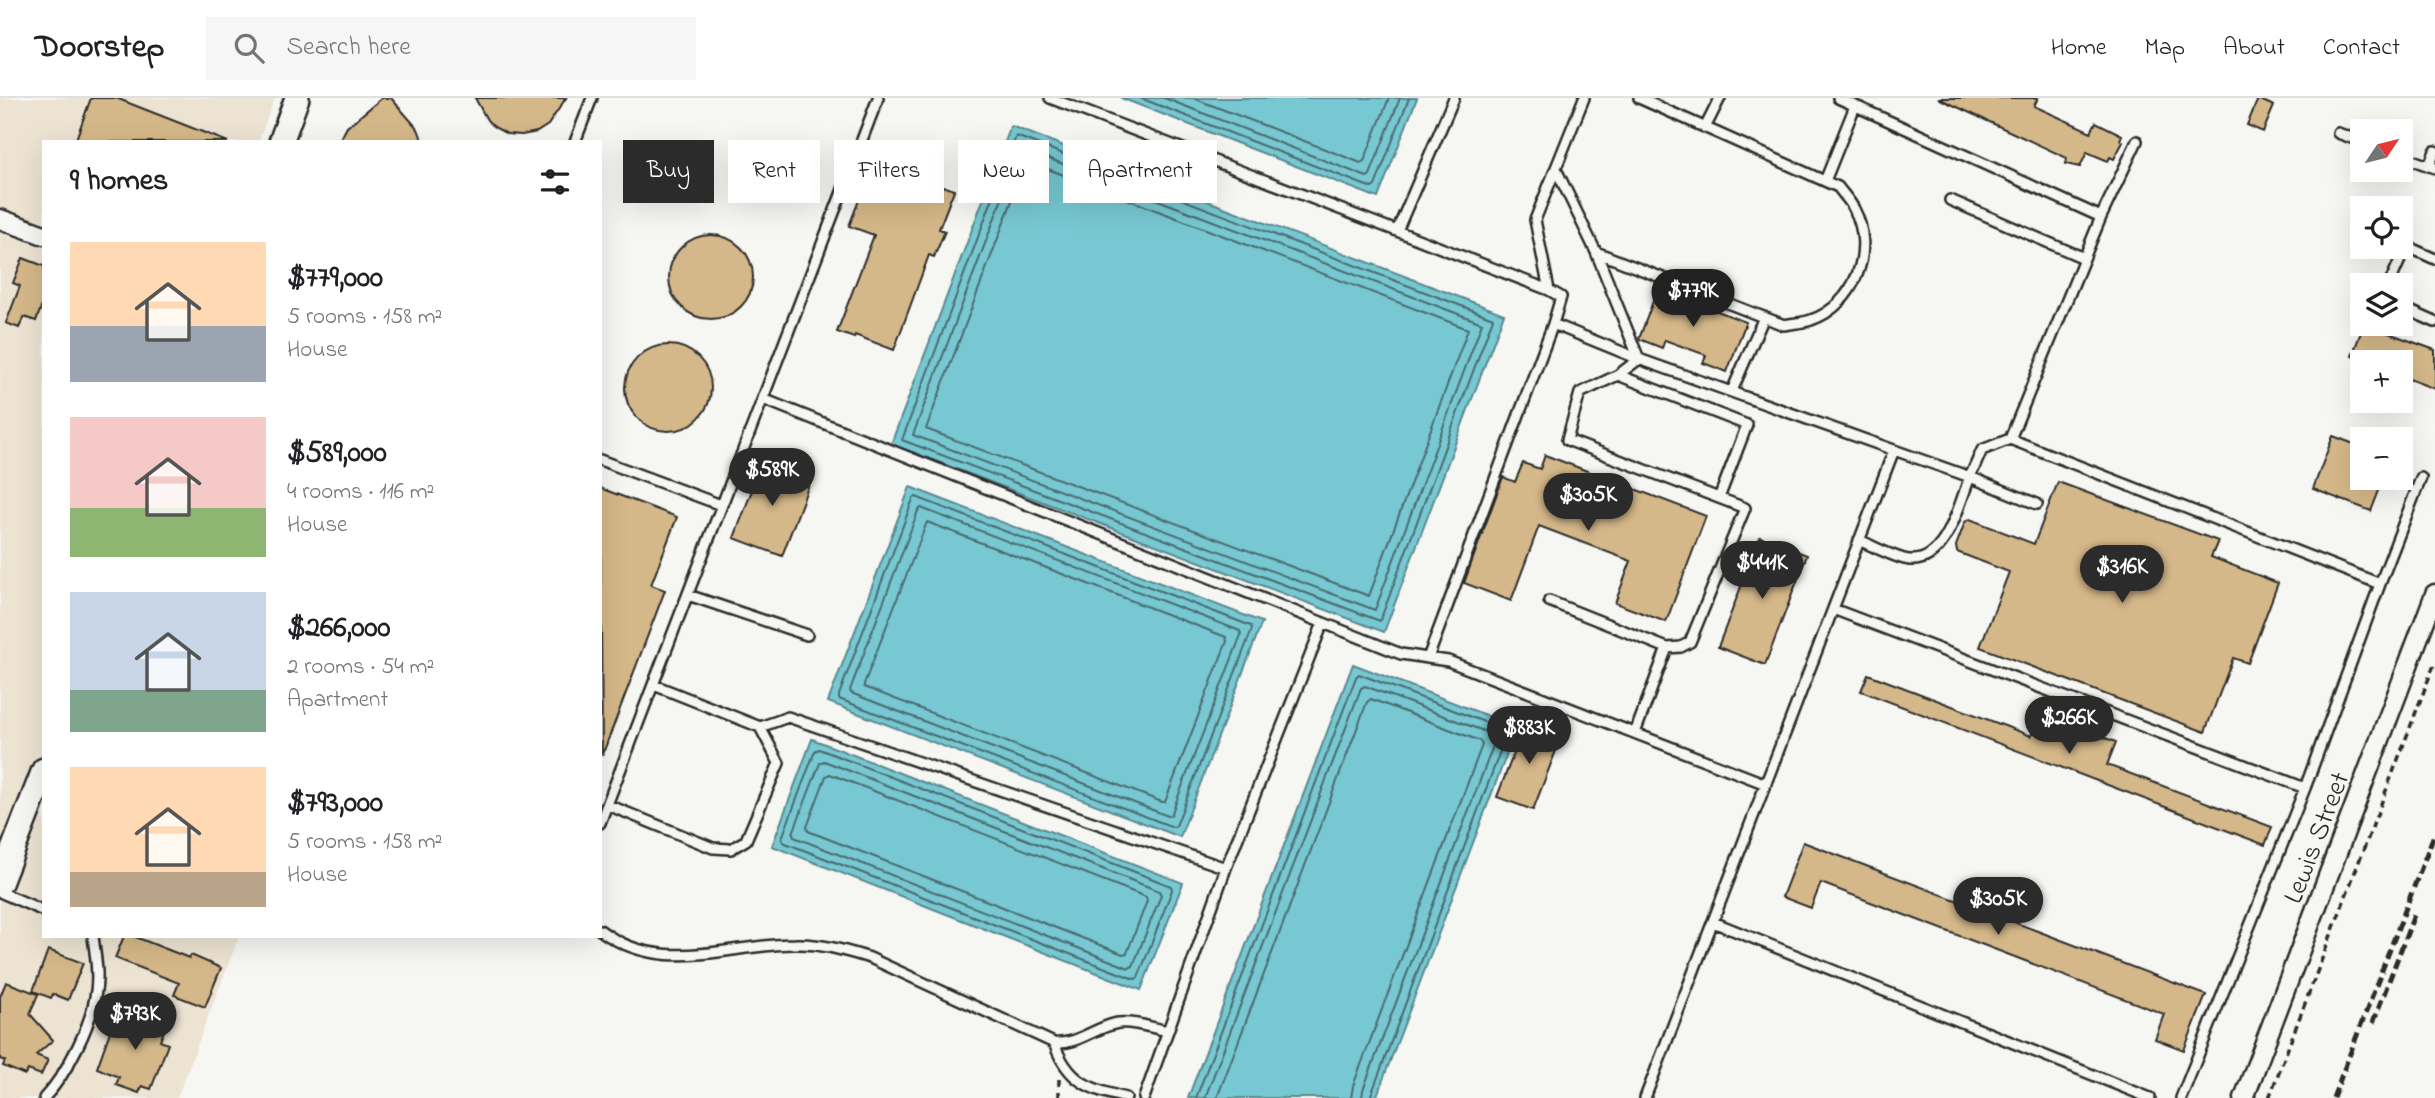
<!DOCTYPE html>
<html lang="en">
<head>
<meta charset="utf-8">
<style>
	:root { --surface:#fff; --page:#f6f6f6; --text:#202124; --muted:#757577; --line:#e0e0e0; --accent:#2b2b2b }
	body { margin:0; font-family:"Indie Flower",sans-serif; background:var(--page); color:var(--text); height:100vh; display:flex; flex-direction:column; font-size:26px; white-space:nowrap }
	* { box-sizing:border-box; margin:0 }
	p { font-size:23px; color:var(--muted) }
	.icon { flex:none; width:38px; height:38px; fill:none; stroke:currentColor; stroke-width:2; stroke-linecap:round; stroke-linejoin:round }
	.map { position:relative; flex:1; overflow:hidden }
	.side { position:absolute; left:42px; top:42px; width:560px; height:798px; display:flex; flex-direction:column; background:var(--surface); border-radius:0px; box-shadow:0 7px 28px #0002 }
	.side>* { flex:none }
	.top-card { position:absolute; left:623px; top:42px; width:665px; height:63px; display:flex; gap:14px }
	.needle { width:46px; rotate:55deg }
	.fabs { position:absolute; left:2350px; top:21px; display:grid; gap:14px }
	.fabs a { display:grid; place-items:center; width:63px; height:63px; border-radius:0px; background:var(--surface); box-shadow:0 7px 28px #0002; font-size:35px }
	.price { position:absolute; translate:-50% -60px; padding:0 16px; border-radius:24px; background:var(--accent); color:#fff; font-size:23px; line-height:46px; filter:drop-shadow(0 2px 4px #0008) }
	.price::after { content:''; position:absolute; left:50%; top:42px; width:21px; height:16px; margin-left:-10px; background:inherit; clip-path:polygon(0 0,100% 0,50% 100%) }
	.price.active { background:#222; color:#fff }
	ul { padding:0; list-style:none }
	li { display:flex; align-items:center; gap:21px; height:175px; padding:0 28px }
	li span { display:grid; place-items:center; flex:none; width:196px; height:140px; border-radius:0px; color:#555 }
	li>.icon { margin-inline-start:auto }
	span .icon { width:84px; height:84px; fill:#fffc; stroke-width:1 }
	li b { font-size:30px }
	h2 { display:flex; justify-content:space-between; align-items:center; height:84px; padding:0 28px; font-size:30px }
	.pill { padding:0 24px; border-radius:0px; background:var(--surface); box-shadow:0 7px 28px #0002; font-size:24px; line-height:63px }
	.pill.active { background:var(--accent); color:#fff }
	header { display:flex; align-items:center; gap:42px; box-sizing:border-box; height:98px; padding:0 35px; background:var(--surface); border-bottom:2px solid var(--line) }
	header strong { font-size:33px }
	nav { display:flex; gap:38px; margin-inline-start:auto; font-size:24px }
	.search { width:490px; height:63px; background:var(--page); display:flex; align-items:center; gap:18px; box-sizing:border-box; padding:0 24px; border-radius:0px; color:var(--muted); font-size:26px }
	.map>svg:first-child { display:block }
	.built { fill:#ece3d2 }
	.water { fill:#77c8d2; stroke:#59898f; stroke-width:2 }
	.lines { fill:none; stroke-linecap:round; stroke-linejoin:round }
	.shore { stroke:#496a6e; stroke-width:2 }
	.building { fill:#d5b889; stroke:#2b2b2b; stroke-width:2 }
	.service-casing { stroke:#2b2b2b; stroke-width:14 }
	.minor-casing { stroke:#2b2b2b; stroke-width:23 }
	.tertiary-casing { stroke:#2b2b2b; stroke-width:28 }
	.path { stroke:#2b2b2b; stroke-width:3.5; stroke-dasharray:7 5; stroke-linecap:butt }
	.service { stroke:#f6f6f2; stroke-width:9 }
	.minor { stroke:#f6f6f2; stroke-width:18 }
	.tertiary { stroke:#f6f6f2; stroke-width:23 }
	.rail { stroke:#2b2b2b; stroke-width:5; stroke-dasharray:10 5; stroke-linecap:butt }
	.labels { text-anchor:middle; stroke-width:5; stroke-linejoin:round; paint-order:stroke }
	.street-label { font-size:28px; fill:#2b2b2b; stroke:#f6f6f2 }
</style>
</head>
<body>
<header>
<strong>Doorstep</strong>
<div class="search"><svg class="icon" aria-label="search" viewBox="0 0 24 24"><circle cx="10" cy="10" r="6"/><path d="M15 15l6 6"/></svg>Search here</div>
<nav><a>Home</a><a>Map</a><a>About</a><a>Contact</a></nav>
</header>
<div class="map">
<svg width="2435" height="1000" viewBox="0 0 2435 1000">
	<rect width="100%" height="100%" fill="#f6f6f2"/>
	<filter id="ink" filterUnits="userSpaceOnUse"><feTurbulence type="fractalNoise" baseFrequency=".0143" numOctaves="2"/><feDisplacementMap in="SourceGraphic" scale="14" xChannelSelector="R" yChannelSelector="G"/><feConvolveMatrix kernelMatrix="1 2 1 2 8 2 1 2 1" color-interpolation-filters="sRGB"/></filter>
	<g filter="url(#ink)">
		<path class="built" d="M0,0H275L258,44H44V838H239L177,1000H0Z"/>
		<path class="water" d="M1121,0H1417L1378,100Z
			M1011,28L1504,216L1384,534L891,346Z
			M910,389L1262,524L1180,739L828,604Z
			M1353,566L1517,629L1376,1000H1188Z
			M812,641L1183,785L1141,892L772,748Z"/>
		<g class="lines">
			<path class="shore" d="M1140,0L1372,90L1375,88L1409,0
				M1164,0L1367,79L1370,77L1400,0
				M1193,0L1361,65L1364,63L1389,0
				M1016,38L1493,220L1380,523L902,342Z
				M1021,50L1482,225L1375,512L913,337Z
				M1027,63L1468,231L1369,498L926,331Z
				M916,399L1251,528L1252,531L1176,728L1173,729L839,601V597L913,401Z
				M921,410L1240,533L1241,537L1171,717L1168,718L851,595L850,592L918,413Z
				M927,424L1226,539L1227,543L1165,704H1162L864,589V586Z
				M819,651L1171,788L1172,792L1138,880L1134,881L783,744L782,740L815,653Z
				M824,663L1159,793L1161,797L1133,868L1129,870L794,739L793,735L820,665Z
				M830,676L1146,799L1147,803L1127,855L1123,856L808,733L807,729L826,678Z
				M1196,1000L1356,579L1359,576L1505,632L1507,635L1370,1000
				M1205,1000L1361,590L1365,588L1494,637L1496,640L1363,992L1362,1000
				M1217,1000L1367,604L1371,601L1480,643L1482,647L1353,988L1351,1000"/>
		</g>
		<path class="building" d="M91,0H116L228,44H75Z
			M382,0H391L418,31L423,44H339L347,29Z
			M475,0H566L548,27L537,34L522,37L507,36L494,29L487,22Z
			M1938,0H2038L2034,8L2091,34L2096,24L2122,37L2120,42L2123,44L2114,61L2110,59L2108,63L2087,54L2080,69L2066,66L2067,60Z
			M2258,1L2274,8L2263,34L2247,27Z
			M899,71L954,92L939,131L945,133L934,159L929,157L894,252L855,237L854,240L837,234L874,137L849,128L864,89L889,98Z
			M669 179a42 42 0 1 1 84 0a42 42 0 1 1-84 0Z
			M23,160L44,168V202L36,223L24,219L19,230L6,225L20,188L13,185Z
			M1658,190L1746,224L1727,274L1703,265L1706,257L1665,242L1662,250L1639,241Z
			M2364,226L2435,252V291L2401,278V264H2367L2352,258Z
			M625 290a43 43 0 1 1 86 0a43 43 0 1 1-86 0Z
			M2333,338L2362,349V380H2384L2371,413L2313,391Z
			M1545,357L1706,418L1666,524L1615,505L1631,463L1539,428L1511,503L1464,485L1503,379L1515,384L1523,365L1540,371Z
			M763,363L811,381L782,458L734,440Z
			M2058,384L2218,443L2211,459L2278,485L2248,565L2233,560L2205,634L1980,549L2009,474L1957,454L1956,448L1965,424L1970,421L2034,446Z
			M600,390L677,419L651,487L665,492L602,658Z
			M1760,439L1807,457L1765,567L1718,549Z
			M1868,576L2031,638L2040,615L2116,644L2107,667L2272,729L2265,747L1861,593Z
			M1526,623L1562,637L1533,712L1497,699Z
			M1803,744L2206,897L2184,952L2155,941L2164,916L1821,785L1811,810L1782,799Z
			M124,838H133L189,860L191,857L221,870L205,909L174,897L179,885L115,860Z
			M48,852L83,865L68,902L53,896L51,900L33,893Z
			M6,884L38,896L30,916L53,942L36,957L48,962L41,977L28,972L25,977L3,968L5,963L0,961V899Z
			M138,912L168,923L160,943L168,946L151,991L142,988L139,995L116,987L119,979L97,970L113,925L131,932Z"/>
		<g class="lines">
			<g class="service-casing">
				<path id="service" d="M1050,0L1397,133L1454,0
					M1705,30L1720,0
					M2338,35L2362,44
					M575,44L592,0
					M2401,58L2435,70
					M2429,68L2435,53
					M1556,71L1596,154L1639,261L1894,352
					M1825,83L1855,8
					M1950,102L2084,160
					M2101,119L2137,43
					M1397,133L1549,192L1535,122L1584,0
					M1596,154L1784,227C1792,225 1803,225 1811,222C1855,207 1876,152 1854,111C1850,103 1843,96 1838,89L1639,0
					M2389,187L2406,148L2435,161
					M1549,192L1561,199L1553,226L1639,261L1618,277L1580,295L1567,342L1745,410L1690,544L1681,549L1667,550L1549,503
					M2401,209L2435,224
					M1618,277L1747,327L1719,400
					M1732,293L1764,219
					M763,301L1401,556L1448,563L1766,686
					M2010,341L2380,486L2421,380
					M600,362L721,407
					M1859,442C1873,448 1896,461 1910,462C1947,465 1959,405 1970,379L2037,406
					M688,497L807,537
					M1833,511L2305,690L2380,486
					M1428,560L1553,226
					M760,629L788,619L1226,770
					M1635,635L1667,550
					M608,707L713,750L731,751L746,742L779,665L760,629L654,587
					M600,725L878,0
					M0,794L44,813
					M1713,824L2150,1000
					M600,832C661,878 728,846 795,846C821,845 846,853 870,860L1054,945C1068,984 1089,991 1126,1000
					M1054,945C1078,947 1095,929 1118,925C1134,923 1152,930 1168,933
					M44,1000C67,976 92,926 96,893C99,874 95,856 93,838
					M1144,1000L1226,770L1323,525
					M1645,1000L1894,352L1970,379L1982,352L2010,341L2101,119L1838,0
					M2181,1000L2305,690"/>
			</g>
			<g class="minor-casing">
				<path id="minor" d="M0,121L44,137
					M2244,1000L2435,496"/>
			</g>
			<g class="tertiary-casing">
				<path id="tertiary" d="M281,44L297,0
					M0,785L44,672"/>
			</g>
			<path class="path" d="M1059,981V1000
				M2269,1000L2435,564"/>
			<use href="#service" class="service"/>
			<use href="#minor" class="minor"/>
			<use href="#tertiary" class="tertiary"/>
			<path class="rail" d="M2373,925L2414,817
				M2333,1000L2435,734"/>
		</g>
	</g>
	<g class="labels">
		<g class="street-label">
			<text transform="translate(2315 739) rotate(-69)" y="10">Lewis Street</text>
		</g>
	</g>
</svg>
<div class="fabs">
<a><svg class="needle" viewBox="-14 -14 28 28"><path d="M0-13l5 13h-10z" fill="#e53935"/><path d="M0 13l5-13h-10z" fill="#757577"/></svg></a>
<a><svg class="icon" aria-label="locate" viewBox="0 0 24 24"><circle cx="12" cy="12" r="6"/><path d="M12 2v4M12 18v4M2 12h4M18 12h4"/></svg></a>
<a><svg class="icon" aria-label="layers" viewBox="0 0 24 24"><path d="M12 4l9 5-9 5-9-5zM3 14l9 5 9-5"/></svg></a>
<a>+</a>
<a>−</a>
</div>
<b class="price active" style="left:1693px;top:231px">$779K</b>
<b class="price" style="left:772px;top:410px">$589K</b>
<b class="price" style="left:1588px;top:435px">$305K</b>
<b class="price" style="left:1762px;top:503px">$441K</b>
<b class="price" style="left:2122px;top:507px">$316K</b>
<b class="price" style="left:2069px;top:658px">$266K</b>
<b class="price" style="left:1529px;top:668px">$883K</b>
<b class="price" style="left:1998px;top:839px">$305K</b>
<b class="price" style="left:135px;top:954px">$793K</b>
<div class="top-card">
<a class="pill active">Buy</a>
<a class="pill">Rent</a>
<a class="pill">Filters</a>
<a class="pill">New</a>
<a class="pill">Apartment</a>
</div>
<section class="side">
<h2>9 homes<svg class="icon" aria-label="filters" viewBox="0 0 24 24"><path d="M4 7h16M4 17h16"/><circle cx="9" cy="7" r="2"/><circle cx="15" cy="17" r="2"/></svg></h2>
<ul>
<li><span style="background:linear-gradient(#ffd9b3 60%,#9aa5b1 0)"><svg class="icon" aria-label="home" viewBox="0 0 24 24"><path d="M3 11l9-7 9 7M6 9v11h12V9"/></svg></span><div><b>$779,000</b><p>5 rooms · 158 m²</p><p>House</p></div></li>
<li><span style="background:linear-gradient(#f6c9c9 65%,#8fb573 0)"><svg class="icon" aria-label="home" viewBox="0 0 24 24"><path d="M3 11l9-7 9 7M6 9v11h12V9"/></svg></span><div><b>$589,000</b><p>4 rooms · 116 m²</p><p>House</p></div></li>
<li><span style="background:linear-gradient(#c9d6e8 70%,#7fa58c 0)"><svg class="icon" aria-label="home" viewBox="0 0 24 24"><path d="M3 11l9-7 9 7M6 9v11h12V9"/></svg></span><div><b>$266,000</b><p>2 rooms · 54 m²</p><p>Apartment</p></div></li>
<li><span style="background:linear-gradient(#ffd9b3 75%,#b9a48a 0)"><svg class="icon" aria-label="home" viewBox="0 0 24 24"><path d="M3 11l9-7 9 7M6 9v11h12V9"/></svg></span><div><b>$793,000</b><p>5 rooms · 158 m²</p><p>House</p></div></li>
</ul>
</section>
</div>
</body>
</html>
